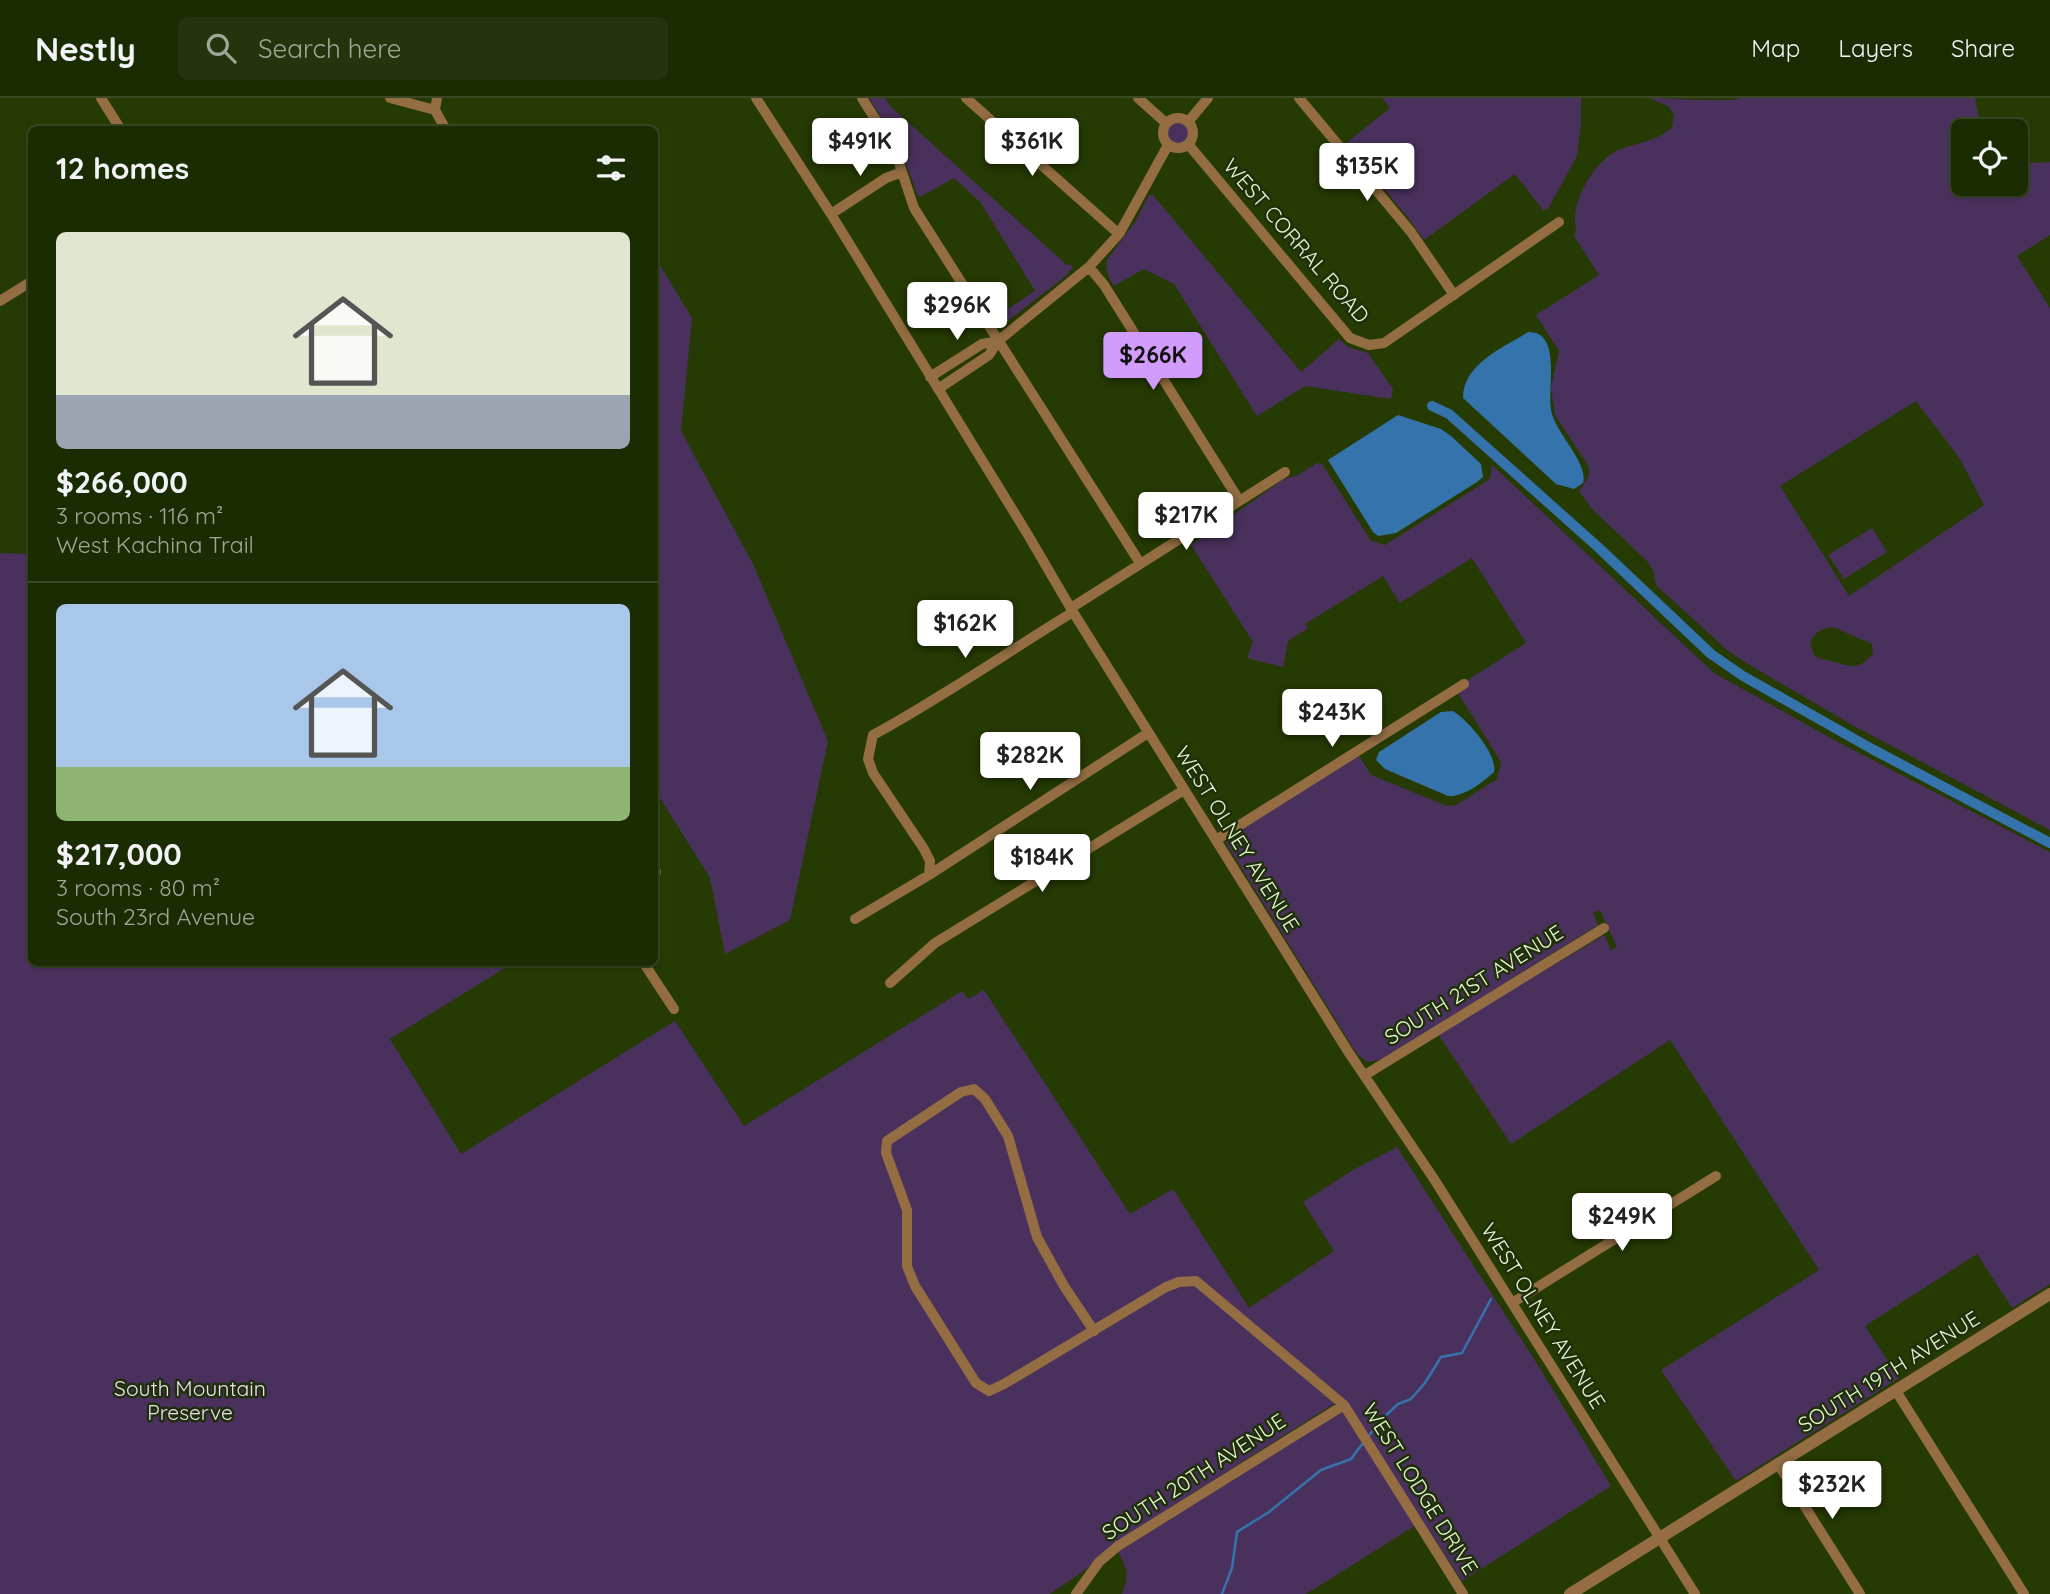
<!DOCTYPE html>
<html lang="en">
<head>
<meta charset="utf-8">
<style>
	:root { --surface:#1c2c02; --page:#25340c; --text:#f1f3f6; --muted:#a0a799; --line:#3a4824; --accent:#d29cfd }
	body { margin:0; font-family:Quicksand,sans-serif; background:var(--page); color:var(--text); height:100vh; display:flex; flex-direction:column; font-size:26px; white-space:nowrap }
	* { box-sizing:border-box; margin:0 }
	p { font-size:23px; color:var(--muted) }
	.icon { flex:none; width:38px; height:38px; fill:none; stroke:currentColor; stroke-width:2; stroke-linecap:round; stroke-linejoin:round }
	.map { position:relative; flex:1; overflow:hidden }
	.panel { position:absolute; left:28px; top:28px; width:630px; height:840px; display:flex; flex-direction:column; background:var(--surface); border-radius:10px; box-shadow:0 2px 5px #0004,0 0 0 2px var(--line) }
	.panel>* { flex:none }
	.buttons { position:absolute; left:1951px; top:21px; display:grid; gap:14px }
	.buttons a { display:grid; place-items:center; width:77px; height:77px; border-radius:10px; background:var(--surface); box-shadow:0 2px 5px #0004,0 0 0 2px var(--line); font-size:35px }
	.price { position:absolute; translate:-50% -60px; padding:0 16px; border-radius:7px; background:#fff; color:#222; font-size:23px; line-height:46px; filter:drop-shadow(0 2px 4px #0008) }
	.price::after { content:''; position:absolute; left:50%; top:42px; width:21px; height:16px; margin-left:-10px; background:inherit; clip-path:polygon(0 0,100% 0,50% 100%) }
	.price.current { background:var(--accent); color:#111 }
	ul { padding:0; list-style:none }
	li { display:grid; align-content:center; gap:14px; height:371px; padding:0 28px }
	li+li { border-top:2px solid var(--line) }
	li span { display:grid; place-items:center; height:217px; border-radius:10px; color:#555 }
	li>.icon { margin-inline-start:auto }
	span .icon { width:126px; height:126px; fill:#fffc; stroke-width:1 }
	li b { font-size:30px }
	h2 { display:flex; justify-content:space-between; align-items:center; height:84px; padding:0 28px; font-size:30px }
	header { display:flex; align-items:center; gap:42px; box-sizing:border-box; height:98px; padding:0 35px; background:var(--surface); border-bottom:2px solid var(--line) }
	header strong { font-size:33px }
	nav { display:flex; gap:38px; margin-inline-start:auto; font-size:24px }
	.search { width:490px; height:63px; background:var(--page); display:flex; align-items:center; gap:18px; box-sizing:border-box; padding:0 24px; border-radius:10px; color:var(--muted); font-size:26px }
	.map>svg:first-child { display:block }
	.green { fill:#4a315d; fill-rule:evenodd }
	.water { fill:#3573ad }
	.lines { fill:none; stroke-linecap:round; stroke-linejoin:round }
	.stream { stroke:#3573ad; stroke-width:2.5 }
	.canal { stroke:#3573ad; stroke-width:10 }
	.minor { stroke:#946e42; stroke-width:10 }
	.tertiary { stroke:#946e42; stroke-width:12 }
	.labels { text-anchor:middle; stroke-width:5; stroke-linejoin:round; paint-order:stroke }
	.street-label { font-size:21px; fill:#e4f6d2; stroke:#1f2f0a }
	.park-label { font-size:21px; fill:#e9dff3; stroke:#1f2f0a }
</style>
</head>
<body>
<header>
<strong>Nestly</strong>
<div class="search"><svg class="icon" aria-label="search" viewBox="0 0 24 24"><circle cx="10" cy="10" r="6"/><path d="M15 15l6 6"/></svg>Search here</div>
<nav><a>Map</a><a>Layers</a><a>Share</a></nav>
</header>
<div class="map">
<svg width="2050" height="1496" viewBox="0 0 2050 1496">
	<rect width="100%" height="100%" fill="#263b03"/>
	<path class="green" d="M869,0H885L891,9L1067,167H1071L1073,169L1066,178L1009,222L1002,224L994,220L1035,193L981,105L954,80L920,99L918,98L900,50Z
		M1382,0H1581V27L1577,58L1548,111L1543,112L1515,76L1424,142L1410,122L1346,45L1390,10Z
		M1649,0C1665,0 1732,5 1741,0H1975L1978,17L1985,33H1964V86H2016V61L2031,65L2050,64V137L2017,158L2050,210V732L1854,628L1743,563L1727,552L1656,487L1654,475L1648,464L1591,410L1579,393L1589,378V369L1555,317L1551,290L1559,253L1536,217L1599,177L1574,138C1578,128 1574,125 1575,116C1578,93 1598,59 1621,51C1641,44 1655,43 1672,30L1674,17L1668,8ZM1916,303L1960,361L1984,407L1849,498L1780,388ZM1833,529L1872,546L1873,555C1859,574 1849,568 1831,563C1824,561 1820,562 1814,557L1810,545C1815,533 1821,531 1833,529Z
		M1163 35a15 15 0 1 1 30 0a15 15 0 1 1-30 0Z
		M1149,97H1153L1301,274L1339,241L1348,249L1368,255L1393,291L1391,301L1305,288L1257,318L1174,186L1144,171L1114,188C1109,180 1105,172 1107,162L1135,124Z
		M655,159L692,220L681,333L753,466L828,643L790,822L725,856L710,780L655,692Z
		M1317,365L1322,366L1371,443L1385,447L1490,381L1492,367L1714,575L1834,642L2050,754V1186L2012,1210L1977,1156L1865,1228L1899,1280L1736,1383L1661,1272L1819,1172L1670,942L1511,1046L1438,936L1604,837L1611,852L1617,849L1600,812L1593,815L1598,827L1383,961L1368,964L1357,956L1226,745L1233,735L1358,656L1371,677L1447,708L1456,707L1497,681L1501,664L1455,590L1526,545L1472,460L1400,505L1383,478L1305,526L1308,530L1288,543L1283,569L1247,560L1253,544L1191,447L1284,381L1296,378Z
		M1872,430L1887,454L1844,481L1828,457Z
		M0,455L31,456L32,864L513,865L390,941L461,1056L675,923L744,1028L962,893L968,901L984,892L1130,1116L1173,1091L1249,1210L1334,1153L1303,1104L1353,1072L1397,1049L1541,1272L1611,1388L1462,1483L1343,1300L1113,1446L1085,1472L1050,1496H0Z
		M1342,1313L1416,1427L1306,1496H1122C1129,1478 1128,1470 1118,1454L1333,1316Z"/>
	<path class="water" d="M1528,234C1562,233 1547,289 1551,312C1555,335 1589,365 1583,385L1574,391L1556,386L1463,300C1463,266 1503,250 1528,234Z
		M1398,317L1441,331L1451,338L1481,366L1483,379L1477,384L1396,435L1378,438L1373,434L1328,362Z
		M1453,613C1468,622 1498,657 1494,674C1482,685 1464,699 1448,698L1385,671L1376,662L1379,654L1441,614Z"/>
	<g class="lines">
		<path class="stream" d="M1367,1340L1382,1321L1398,1306L1411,1301L1425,1285L1441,1259L1462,1255L1491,1201
			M1222,1496L1232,1470L1237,1434L1269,1414L1321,1372L1351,1361L1363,1345"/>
		<path class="canal" d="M1432,308L1449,316L1599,450L1711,556L1743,578L1872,651L2050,745"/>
		<path class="minor" d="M101,0L121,32
			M390,0L435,12
			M437,0L435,12L446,32
			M756,0L831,116L1028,437L1073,514L1266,822L1349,955L1434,1081L1695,1496
			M862,0L895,53L914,110L1140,465
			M966,0L1119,136
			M1138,0L1166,25
			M1299,0L1411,134L1454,197
			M1163 35a15 15 0 1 1 30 0a15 15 0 1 1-30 0Z
			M1188,24L1208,0
			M1188,46L1350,240L1369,247L1384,245L1559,124
			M831,116L886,80L902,74
			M1089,169L1104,187L1239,402
			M0,203L32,183
			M930,279L982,246L998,243
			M938,291L989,257L998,243L1089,169L1119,136L1168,47
			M1071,510L1285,374
			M1216,742L1464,586
			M654,775L656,774
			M929,777L1148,635
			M855,821L929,777L930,763L924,751L873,675L868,661L873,637C941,600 1006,555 1073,514
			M643,864L674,911
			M890,885L935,845L1184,692
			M1365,977L1604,830
			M1512,1205L1716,1078
			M1094,1233L1064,1188L1037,1139L1008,1038L985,1001L974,991L961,994L887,1043L886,1055L907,1112V1168L915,1188L976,1285L989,1293L1004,1286L1166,1189L1179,1184L1196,1183L1344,1307L1463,1496
			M1896,1293L2024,1496
			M1778,1366L1860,1496
			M1076,1496L1099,1464L1118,1448L1344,1307"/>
		<path class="tertiary" d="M1570,1496L2050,1196"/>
	</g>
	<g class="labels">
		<g class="street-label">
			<text transform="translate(1296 143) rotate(49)" y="7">WEST CORRAL ROAD</text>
			<text transform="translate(1237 741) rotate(58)" y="7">WEST OLNEY AVENUE</text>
			<text transform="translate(1474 887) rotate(-32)" y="7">SOUTH 21ST AVENUE</text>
			<text transform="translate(1543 1218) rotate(58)" y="7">WEST OLNEY AVENUE</text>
			<text transform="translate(1889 1274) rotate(-32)" y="7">SOUTH 19TH AVENUE</text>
			<text transform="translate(1194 1379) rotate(-33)" y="7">SOUTH 20TH AVENUE</text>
			<text transform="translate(1420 1391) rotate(58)" y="7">WEST LODGE DRIVE</text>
		</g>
		<g class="park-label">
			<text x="190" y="1298">South Mountain<tspan x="190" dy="24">Preserve</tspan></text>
		</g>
	</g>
</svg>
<div class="buttons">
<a><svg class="icon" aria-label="locate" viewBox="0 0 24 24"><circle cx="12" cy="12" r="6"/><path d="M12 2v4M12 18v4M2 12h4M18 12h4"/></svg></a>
</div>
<b class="price" style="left:860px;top:80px">$491K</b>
<b class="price" style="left:1032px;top:80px">$361K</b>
<b class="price" style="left:1367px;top:105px">$135K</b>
<b class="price" style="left:957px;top:244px">$296K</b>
<b class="price current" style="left:1153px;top:294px">$266K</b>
<b class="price" style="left:1186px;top:454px">$217K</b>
<b class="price" style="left:965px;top:562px">$162K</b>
<b class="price" style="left:1332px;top:651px">$243K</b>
<b class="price" style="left:1030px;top:694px">$282K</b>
<b class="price" style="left:1042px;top:796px">$184K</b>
<b class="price" style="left:1622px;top:1155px">$249K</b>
<b class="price" style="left:1832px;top:1423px">$232K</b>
<section class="panel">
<h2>12 homes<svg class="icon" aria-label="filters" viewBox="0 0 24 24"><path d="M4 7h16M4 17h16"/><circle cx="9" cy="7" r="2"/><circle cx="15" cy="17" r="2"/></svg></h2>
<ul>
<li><span style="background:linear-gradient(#dfe7d0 75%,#9aa5b1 0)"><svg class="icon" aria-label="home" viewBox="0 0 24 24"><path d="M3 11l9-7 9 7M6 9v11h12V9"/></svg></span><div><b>$266,000</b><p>3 rooms · 116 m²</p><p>West Kachina Trail</p></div></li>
<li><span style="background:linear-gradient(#a9c7e8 75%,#8fb573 0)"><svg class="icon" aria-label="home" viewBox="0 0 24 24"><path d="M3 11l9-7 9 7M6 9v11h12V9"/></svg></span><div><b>$217,000</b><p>3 rooms · 80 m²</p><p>South 23rd Avenue</p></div></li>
</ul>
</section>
</div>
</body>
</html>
